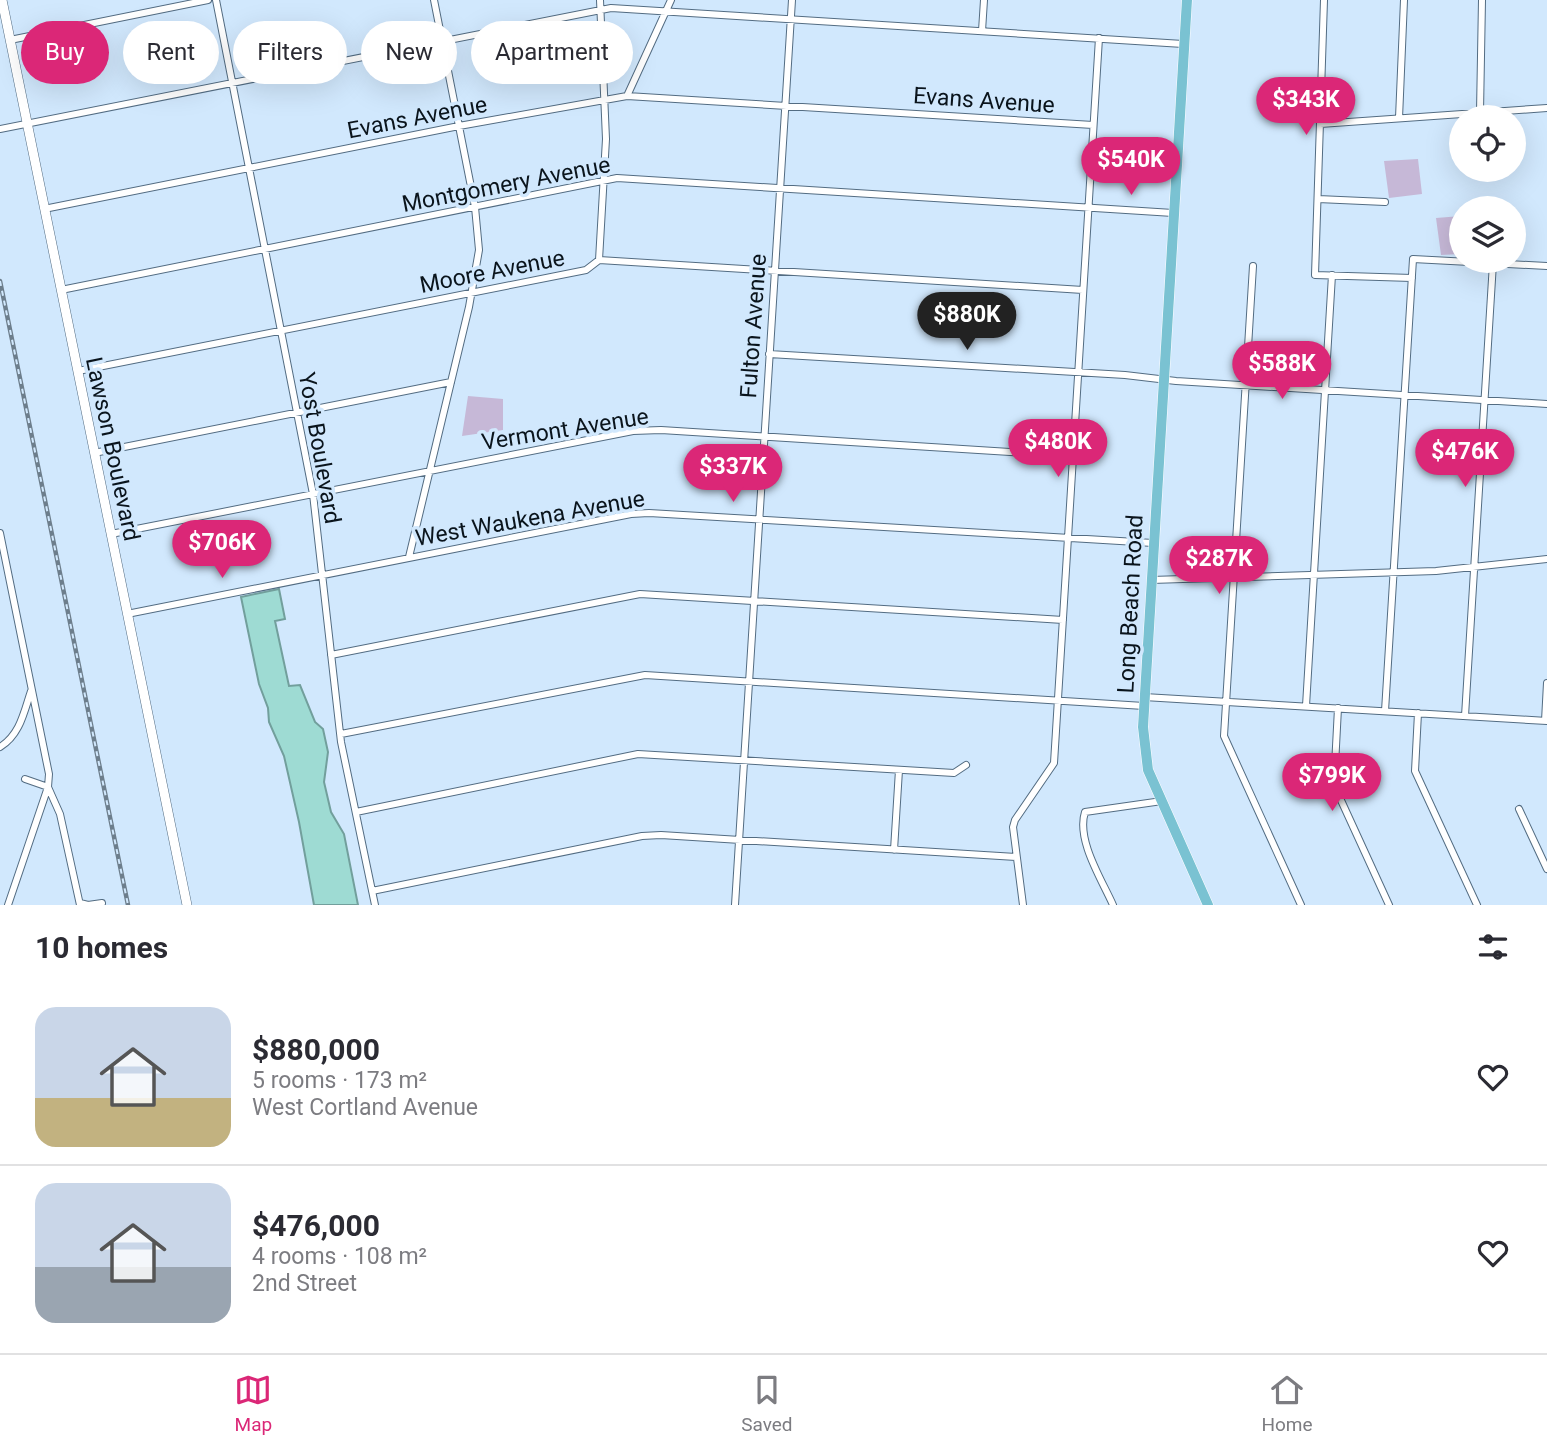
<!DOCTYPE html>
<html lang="en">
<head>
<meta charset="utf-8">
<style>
	:root { --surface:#fff; --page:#f2f2f3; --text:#2b2b33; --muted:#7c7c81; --line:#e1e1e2; --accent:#db2777 }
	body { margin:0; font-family:Roboto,sans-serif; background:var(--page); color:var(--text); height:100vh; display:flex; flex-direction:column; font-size:26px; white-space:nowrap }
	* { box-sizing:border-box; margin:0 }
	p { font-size:23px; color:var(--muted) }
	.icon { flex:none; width:38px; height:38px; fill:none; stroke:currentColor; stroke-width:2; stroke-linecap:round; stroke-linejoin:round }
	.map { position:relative; height:905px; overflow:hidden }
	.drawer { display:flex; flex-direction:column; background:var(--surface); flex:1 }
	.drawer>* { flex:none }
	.hud { position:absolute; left:21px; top:21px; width:700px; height:63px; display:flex; gap:14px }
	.controls { position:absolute; left:1449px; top:105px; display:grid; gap:14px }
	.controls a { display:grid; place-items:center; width:77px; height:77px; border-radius:50%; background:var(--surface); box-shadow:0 7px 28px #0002; font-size:35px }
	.price { position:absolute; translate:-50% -60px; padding:0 16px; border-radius:24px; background:var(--accent); color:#fff; font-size:23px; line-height:46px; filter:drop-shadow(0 2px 4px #0008) }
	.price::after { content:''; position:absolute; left:50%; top:42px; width:21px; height:16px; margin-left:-10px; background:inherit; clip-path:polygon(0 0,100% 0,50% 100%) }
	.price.on { background:#222; color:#fff }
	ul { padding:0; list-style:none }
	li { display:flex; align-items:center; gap:21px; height:175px; padding:0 35px }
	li+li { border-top:2px solid var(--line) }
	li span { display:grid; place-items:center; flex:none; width:196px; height:140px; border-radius:21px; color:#555 }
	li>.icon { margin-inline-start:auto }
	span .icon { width:84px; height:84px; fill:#fffc; stroke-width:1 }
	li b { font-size:30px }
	h2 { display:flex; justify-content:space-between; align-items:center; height:84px; padding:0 35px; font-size:30px }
	.chip { padding:0 24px; border-radius:32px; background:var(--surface); box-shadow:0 7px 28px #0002; font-size:24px; line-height:63px }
	.chip.on { background:var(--accent); color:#fff }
	.menu { display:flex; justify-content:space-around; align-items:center; height:98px; border-top:2px solid var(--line); background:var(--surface); font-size:19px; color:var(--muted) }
	.menu a { display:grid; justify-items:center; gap:4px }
	.menu .on { color:var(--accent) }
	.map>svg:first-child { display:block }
	.green { fill:#c6b8d7 }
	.water { fill:#9edbd3; stroke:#729f9c; stroke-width:2 }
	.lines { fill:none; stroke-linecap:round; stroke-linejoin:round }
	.minor-casing { stroke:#536c82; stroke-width:8 }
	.secondary-casing { stroke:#536c82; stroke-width:10 }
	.primary-casing { stroke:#fff; stroke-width:11 }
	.minor { stroke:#fff; stroke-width:6 }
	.secondary { stroke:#fff; stroke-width:9 }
	.primary { stroke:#7ac2d2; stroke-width:10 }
	.rail-casing { stroke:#6d7e8c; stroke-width:4.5 }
	.rail { stroke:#d1e8fd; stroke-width:2; stroke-dasharray:5; stroke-linecap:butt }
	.labels { text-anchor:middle; stroke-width:7; stroke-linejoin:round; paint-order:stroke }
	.street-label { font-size:23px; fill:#0a141c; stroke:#d1e8fd }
</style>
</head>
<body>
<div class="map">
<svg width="1547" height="905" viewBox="0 0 1547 905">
	<rect width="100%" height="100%" fill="#d1e8fd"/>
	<path class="green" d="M1418,159L1422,194L1389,198L1384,161Z
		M1461,216V254L1441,255L1436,218Z
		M468,396L503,399V430L462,436Z"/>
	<path class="water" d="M279,589L285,619L275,621L289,686L300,685L315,722L323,729L328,752L324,782L331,812L344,834L358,905H314L299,822L284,756L269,722L268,708L259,684L241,597Z"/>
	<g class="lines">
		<g class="minor-casing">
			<path id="minor" d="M216,0L313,494L341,742L375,905
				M1324,0L1315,275L1412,278
				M982,31L984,0
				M10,40L208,0
				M627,96L671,0
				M1480,112L1482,0
				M1399,118L1404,0
				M1320,124L1547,108
				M0,129L611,8L1183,44
				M1318,199L1385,202
				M44,209L459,126L627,96L1093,125
				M599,260L606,139L600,0
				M1253,266L1224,736L1301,905
				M61,290L617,178L1173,213
				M769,354L1125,375L1176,381L1547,404
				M78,371L586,270L599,260L1083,290
				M94,453L451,382
				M0,533L49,774L48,787L60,814L80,905
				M111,534L633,431L661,430L1073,456
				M409,557L469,307L479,250L475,207L434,0
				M1151,580L1436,571L1547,559
				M127,614L631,514L649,513L1153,543
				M331,655L640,594L1063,620
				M1144,697L1547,721
				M1306,706L1332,275
				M1338,708L1334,785L1389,905
				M1385,711L1413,259L1547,266
				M1418,713L1415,771L1477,905
				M1465,716L1493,263
				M1545,721L1547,683
				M341,734L645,675L1144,706
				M0,747C20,735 24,712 31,691
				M1519,809L1547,869
				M356,812L638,754L954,773L966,765
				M894,850L899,770
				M372,891L642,836L661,835L1016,857
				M80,903L88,905L102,903
				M8,905L48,787L25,779
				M735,905L792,0
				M1023,905L1013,827L1015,820L1054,763L1099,38
				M1113,905C1102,880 1076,840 1085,812L1162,801"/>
		</g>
		<g class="secondary-casing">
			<path id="secondary" d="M2,0L187,905"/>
		</g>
		<g class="primary-casing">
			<path id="primary" d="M1187,0L1143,727L1148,770L1208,905"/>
		</g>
		<use href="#minor" class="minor"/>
		<use href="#secondary" class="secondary"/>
		<use href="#primary" class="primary"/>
		<g class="rail-casing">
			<path id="rail" d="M0,281L128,905"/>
		</g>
		<use href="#rail" class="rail"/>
	</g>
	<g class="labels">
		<g class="street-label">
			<text transform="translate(984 100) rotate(4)" y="8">Evans Avenue</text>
			<text transform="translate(417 117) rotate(-11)" y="8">Evans Avenue</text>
			<text transform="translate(506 184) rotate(-11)" y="8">Montgomery Avenue</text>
			<text transform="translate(492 271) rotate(-11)" y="8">Moore Avenue</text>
			<text transform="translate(753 326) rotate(-86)" y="8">Fulton Avenue</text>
			<text transform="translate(565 429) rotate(-9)" y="8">Vermont Avenue</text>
			<text transform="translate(320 448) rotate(80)" y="8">Yost Boulevard</text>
			<text transform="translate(113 449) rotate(78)" y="8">Lawson Boulevard</text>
			<text transform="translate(530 518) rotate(-10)" y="8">West Waukena Avenue</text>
			<text transform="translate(1130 604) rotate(-87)" y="8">Long Beach Road</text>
		</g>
	</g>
</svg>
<div class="controls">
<a><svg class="icon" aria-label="locate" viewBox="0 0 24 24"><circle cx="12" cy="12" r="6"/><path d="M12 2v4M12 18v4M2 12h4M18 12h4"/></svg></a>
<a><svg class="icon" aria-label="layers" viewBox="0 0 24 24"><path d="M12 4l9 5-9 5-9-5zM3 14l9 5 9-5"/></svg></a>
</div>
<b class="price" style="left:1306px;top:137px">$343K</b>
<b class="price" style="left:1131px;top:197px">$540K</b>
<b class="price on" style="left:967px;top:352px">$880K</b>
<b class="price" style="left:1282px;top:401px">$588K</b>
<b class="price" style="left:1058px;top:479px">$480K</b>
<b class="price" style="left:1465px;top:489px">$476K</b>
<b class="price" style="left:733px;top:504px">$337K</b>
<b class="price" style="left:222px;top:580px">$706K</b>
<b class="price" style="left:1219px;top:596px">$287K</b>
<b class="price" style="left:1332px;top:813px">$799K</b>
<div class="hud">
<a class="chip on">Buy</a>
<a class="chip">Rent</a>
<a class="chip">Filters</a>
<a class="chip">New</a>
<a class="chip">Apartment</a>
</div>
</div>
<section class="drawer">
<h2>10 homes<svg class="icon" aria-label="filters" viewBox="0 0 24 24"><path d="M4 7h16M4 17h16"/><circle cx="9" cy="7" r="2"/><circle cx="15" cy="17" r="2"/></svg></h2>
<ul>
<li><span style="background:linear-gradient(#c9d6e8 65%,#c2b280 0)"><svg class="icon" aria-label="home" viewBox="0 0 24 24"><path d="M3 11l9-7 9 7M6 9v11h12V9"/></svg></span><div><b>$880,000</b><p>5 rooms · 173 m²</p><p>West Cortland Avenue</p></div><svg class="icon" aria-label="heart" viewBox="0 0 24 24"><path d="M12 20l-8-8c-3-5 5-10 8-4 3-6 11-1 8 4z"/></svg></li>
<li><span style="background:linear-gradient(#c9d6e8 60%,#9aa5b1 0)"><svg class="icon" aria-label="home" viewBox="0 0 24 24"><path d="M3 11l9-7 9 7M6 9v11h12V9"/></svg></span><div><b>$476,000</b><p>4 rooms · 108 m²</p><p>2nd Street</p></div><svg class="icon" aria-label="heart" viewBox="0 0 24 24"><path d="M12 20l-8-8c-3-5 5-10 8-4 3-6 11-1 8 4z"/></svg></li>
</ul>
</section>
<nav class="menu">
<a class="on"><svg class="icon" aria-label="map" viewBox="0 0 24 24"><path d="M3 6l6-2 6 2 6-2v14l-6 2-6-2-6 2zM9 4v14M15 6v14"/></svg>Map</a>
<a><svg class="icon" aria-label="saved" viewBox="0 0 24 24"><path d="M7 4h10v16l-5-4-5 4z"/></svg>Saved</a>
<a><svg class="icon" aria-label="home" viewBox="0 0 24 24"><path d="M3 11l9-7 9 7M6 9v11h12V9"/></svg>Home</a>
</nav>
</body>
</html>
